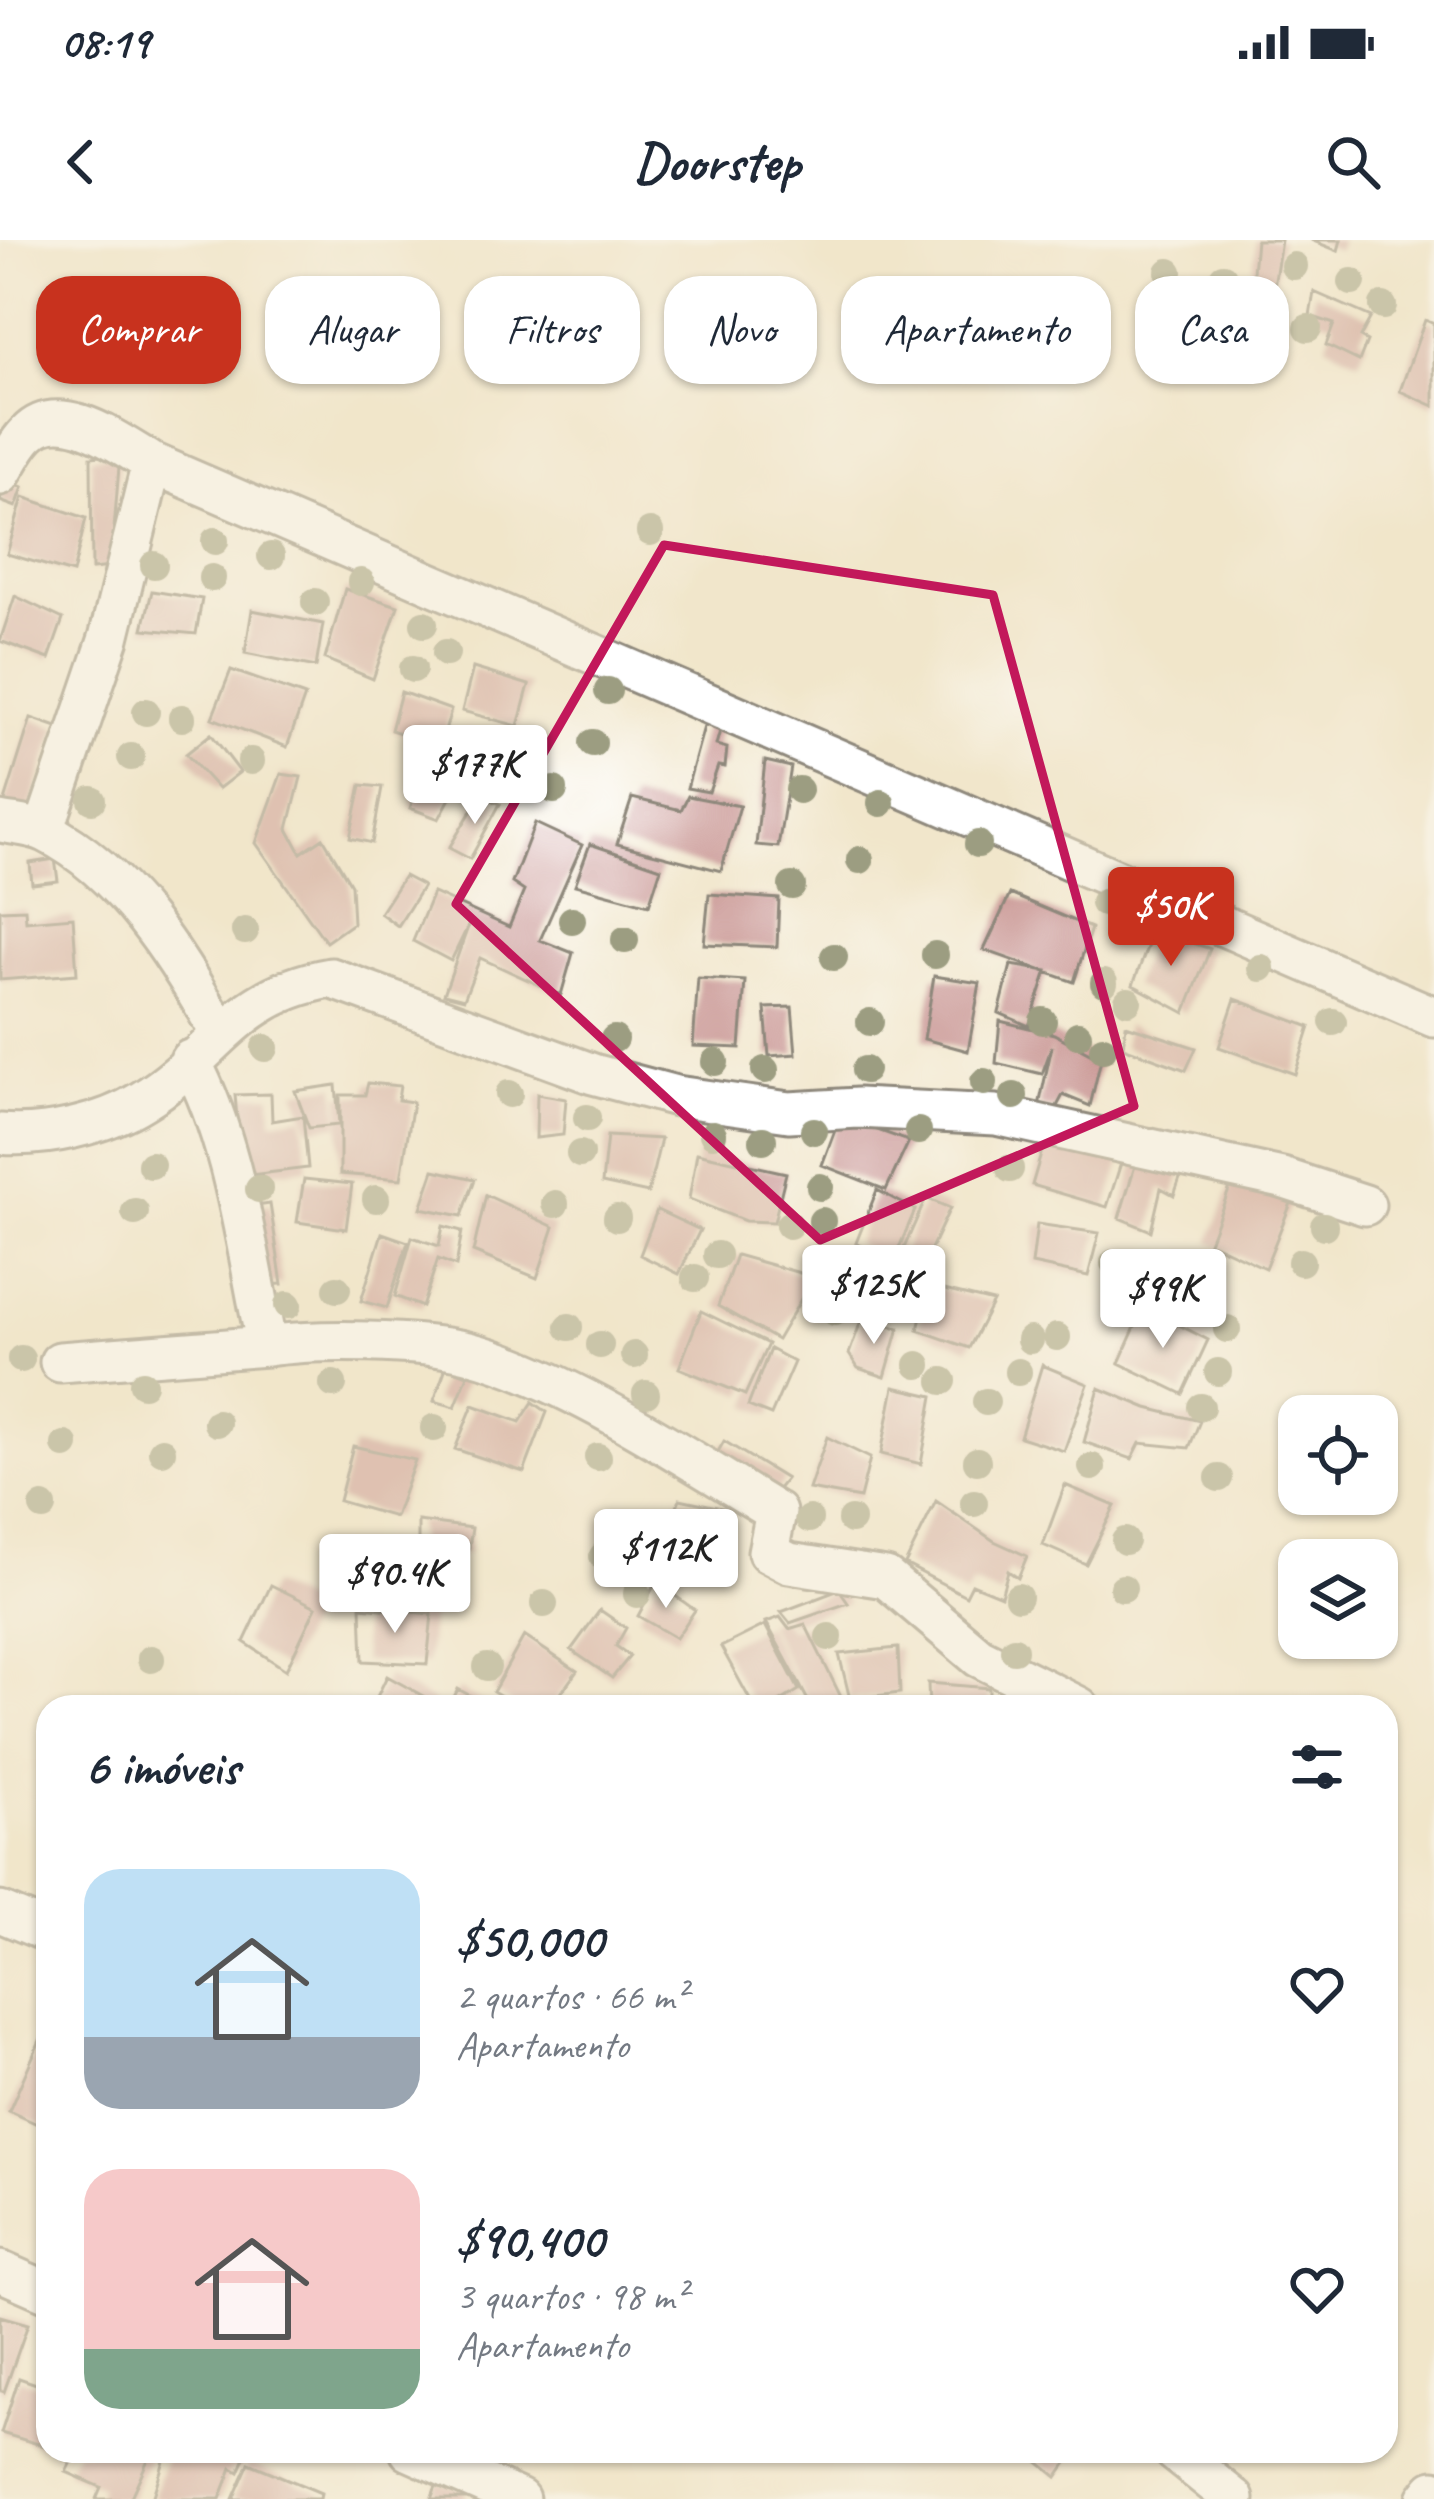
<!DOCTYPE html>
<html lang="pt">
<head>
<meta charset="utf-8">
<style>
	:root { --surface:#fff; --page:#f6f6f7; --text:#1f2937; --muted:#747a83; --accent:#c8321e }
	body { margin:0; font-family:Caveat,sans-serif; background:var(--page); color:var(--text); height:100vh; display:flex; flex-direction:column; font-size:45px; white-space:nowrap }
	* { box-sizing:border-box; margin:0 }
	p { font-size:39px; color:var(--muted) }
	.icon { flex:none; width:66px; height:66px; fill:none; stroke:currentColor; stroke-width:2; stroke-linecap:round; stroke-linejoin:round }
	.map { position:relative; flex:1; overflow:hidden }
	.panel { position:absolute; left:36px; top:1455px; width:1362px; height:768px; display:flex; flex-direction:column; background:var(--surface); border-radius:36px; box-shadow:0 3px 9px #0004 }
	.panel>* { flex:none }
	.guide { position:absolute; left:36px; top:36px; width:1362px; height:108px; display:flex; gap:24px }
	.buttons { position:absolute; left:1278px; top:1155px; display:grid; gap:24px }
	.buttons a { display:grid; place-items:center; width:120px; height:120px; border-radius:24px; background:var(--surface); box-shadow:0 3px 9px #0004; font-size:60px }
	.price { position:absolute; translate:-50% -102px; padding:0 27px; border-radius:12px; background:#fff; color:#222; font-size:39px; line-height:78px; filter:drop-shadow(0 3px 6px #0008) }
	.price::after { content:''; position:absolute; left:50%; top:72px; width:36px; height:27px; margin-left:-18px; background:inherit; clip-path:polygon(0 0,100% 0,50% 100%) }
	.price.current { background:var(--accent); color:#fff }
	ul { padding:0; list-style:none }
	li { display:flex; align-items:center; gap:36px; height:300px; padding:0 48px }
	li span { display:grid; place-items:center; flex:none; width:336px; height:240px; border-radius:36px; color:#555 }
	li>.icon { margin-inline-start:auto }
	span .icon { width:144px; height:144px; fill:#fffc; stroke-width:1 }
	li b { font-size:51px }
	h2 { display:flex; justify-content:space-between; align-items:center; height:144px; padding:0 48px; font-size:51px }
	.chip { padding:0 42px; border-radius:36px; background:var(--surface); box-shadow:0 3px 9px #0004; font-size:42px; line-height:108px }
	.chip.current { background:var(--accent); color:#fff }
	.status { display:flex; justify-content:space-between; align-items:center; height:84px; padding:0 60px; background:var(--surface); direction:ltr }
	.status svg { height:33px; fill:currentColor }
	header { display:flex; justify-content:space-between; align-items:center; height:156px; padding:0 48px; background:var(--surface); font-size:54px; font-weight:800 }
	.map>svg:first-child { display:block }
	.building { fill:#c99693 }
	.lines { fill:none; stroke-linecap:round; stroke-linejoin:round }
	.minor-casing { stroke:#8e887b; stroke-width:45 }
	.minor { stroke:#fff; stroke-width:39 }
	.tree { fill:#9c9d81 }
	.marked { fill:none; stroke:#c2185b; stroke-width:9; stroke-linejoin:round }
</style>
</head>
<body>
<div class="status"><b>08:19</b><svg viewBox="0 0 49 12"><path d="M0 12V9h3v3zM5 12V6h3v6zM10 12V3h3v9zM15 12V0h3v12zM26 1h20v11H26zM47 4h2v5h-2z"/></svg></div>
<header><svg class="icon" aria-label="back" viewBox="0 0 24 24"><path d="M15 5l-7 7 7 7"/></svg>Doorstep<svg class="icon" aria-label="search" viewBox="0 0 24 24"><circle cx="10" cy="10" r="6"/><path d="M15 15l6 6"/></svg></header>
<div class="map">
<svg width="1434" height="2259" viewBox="0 0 1434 2259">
	<rect width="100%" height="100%" fill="#fff"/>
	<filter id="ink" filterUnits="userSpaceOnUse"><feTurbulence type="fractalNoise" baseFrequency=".00833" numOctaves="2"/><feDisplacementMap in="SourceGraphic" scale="24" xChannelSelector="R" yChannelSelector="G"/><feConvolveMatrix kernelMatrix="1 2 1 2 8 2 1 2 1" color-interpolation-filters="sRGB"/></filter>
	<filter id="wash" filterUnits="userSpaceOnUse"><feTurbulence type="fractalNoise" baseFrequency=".004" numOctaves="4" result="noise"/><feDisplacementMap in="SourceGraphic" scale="48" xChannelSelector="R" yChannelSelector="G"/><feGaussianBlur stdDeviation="2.7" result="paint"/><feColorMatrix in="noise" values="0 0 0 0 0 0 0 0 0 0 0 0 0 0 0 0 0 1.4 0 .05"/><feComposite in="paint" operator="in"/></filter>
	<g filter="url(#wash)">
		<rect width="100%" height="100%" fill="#f1e6cb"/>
		<g id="blocks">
			<path class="building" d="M1256,0H1281L1274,46L1252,43Z
				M1311,0H1341L1338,11Z
				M1314,52L1371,77L1360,97L1367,101L1359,121L1326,105L1334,84L1310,76Z
				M1425,80L1434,84V166L1400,151Z
				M120,214L111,327L92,329L91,217Z
				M4,242L23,247L16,267L0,261Z
				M23,257L86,278L73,333L7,314Z
				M345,349L398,366L373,439L325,419Z
				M152,351L202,359L196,394L143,389Z
				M15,356L63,379L49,419L0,401Z
				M252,370L323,384L316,427L245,413Z
				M473,428L529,445L518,486L462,471Z
				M231,430L305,456L287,507L212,478Z
				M401,452L451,470L441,506L391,490Z
				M708,472L723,480L716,505L727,508L725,527L718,526L709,552L687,548Z
				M31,478L57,487L27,577L4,564Z
				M211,494L240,532L218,549L186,514Z
				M765,521L791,527L778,607L756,605Z
				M281,534L301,537L288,589L301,613L323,598L351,645L353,683L326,702L256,603Z
				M421,538L455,549L439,579L410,568Z
				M361,545L382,547L372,603L350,598Z
				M481,555L500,564L470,619L449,608Z
				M688,556L740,566L721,631L617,604L632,558L681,570Z
				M535,583L582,605L540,700L573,713L561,755L480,718L464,759L444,754L469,684L451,721L413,701L433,653L509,687L524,651L512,643Z
				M590,604L661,628L649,665L575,645Z
				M55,619L58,641L32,644L30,623Z
				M404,636L423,646L398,686L380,673Z
				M709,654L779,659L777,707L704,704Z
				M1010,654L1091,688L1074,742L984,710Z
				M25,669L26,681L73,677L77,734L0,740V670Z
				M1154,689L1210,709L1185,773L1133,745Z
				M1011,725L1047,731L1029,786L999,773Z
				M934,736L980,743L968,811L924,799Z
				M698,738L745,741L740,808L693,806Z
				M1235,759L1310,787L1295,834L1219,807Z
				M792,767L796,814L769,816L765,768Z
				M1000,781L1054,794L1101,819L1090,866L1063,855L1055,870L1039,866L1052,806L1042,834L996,823Z
				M1126,785L1196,808L1186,830L1123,807Z
				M368,843L400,846L398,860L413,862L401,939L340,934V855H365Z
				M336,845L339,885L309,888L295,851Z
				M271,854L272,881L303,876L308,928L242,936L235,855Z
				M537,854L566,859L563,895L536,898Z
				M840,877L909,901L886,950L822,925Z
				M607,896L661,899L648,953L602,943Z
				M1046,897L1122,920L1107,967L1032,945Z
				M697,913L786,933L774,982L745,981L689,959Z
				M1138,916L1184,927L1174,955L1161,948L1151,991L1119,978Z
				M434,930L475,939L462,976L421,968Z
				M1234,937L1295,953L1265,1028L1209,1002Z
				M304,939L352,944L346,989L297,982Z
				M877,950L915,970L893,1022L856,1003Z
				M486,955L554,987L537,1038L473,1012Z
				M926,958L950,968L923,1026L900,1017Z
				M270,964L282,1044L261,1045L249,967Z
				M657,970L700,990L679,1034L640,1015Z
				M1037,984L1099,993L1088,1036L1032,1024Z
				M443,986L462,991L456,1026L438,1019L422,1067L395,1056L412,997L439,1006Z
				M382,993L408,1002L387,1068L361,1061Z
				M1152,1013L1207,1046L1188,1065L1140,1038Z
				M736,1015L814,1037L777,1100L718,1066Z
				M928,1046L993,1062L969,1108L918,1090Z
				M1144,1067L1208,1100L1183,1154L1119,1123Z
				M701,1071L768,1104L745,1155L679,1128Z
				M861,1081L899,1088L885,1137L858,1128L849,1114Z
				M770,1109L794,1122L771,1175L748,1166Z
				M1042,1125L1088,1144L1064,1211L1020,1197Z
				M446,1127L468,1135L455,1167L434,1161Z
				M894,1147L933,1156L921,1224L881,1214Z
				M1099,1148L1147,1168L1200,1181L1189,1208L1140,1203L1132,1219L1084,1202Z
				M533,1162L547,1172L524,1232L455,1209L473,1165L520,1182Z
				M827,1197L870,1218L860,1258L809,1249Z
				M724,1201L786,1239L773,1255L714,1219Z
				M353,1206L415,1220L395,1277L339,1261Z
				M1065,1245L1115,1266L1086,1324L1043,1305Z
				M680,1259L723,1268L702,1330L658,1310Z
				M936,1261L994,1301L1027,1316L1018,1338L1008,1331L1001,1356L972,1344L966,1356L905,1324Z
				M418,1281L472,1288L468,1314L418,1308Z
				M656,1342L695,1370L676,1398L638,1376Z
				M271,1345L316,1367L286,1430L244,1402Z
				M839,1350L848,1363L790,1383L781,1372Z
				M361,1367L432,1374L427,1424L363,1421Z
				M600,1370L626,1388L616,1406L630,1416L612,1438L571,1410Z
				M780,1377L789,1389L805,1384L843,1461L811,1466L766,1382Z
				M765,1385L799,1450L771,1467H754L721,1407Z
				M524,1396L577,1431L551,1467H518L493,1452Z
				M898,1408L900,1453L850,1459L839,1414Z
				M387,1436L434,1462L431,1467H372Z
				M928,1443L989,1448V1467H929Z
				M458,1449L491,1467H449Z
				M48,1782V1889L9,1871Z
				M0,2076L28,2084L4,2152L0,2150Z
				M19,2138L48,2148V2207L1,2193Z
				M76,2211H152L130,2259H96L101,2247L66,2232Z
				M167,2211H248L239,2232L232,2228L220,2259H152Z
				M1025,2211H1055L1069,2220L1057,2237Z
				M249,2223L321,2253L320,2259H233Z
				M438,2241L467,2251L465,2259H431Z"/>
		</g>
	</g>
	<g filter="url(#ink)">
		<use href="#blocks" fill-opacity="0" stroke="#8e887b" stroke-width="3"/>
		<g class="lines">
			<g class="minor-casing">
				<path id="minor" d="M0,235C8,222 16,205 27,194C60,158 121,205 152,223L1434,777
					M0,582C15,585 33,586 46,592C124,631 178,718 219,791
					M44,590L109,398L152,223
					M0,894C44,898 104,885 142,861C216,816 233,755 331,738L593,834L676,856L789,872L858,868L996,875L1282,938L1365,965
					M267,1106C317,1099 419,1100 468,1112C566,1137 688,1219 776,1272L768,1312L789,1323L886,1338L979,1417L1079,1467
					M60,1122L267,1106C246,1010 236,907 190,820
					M0,1672L48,1692
					M0,2031L48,2052
					M410,2211L519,2259
					M1174,2211L1234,2259
					M1427,2259L1434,2250"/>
			</g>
			<use href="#minor" class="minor"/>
		</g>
		<g class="tree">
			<circle cx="1294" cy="26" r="14"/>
			<circle cx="1169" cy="32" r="14"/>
			<circle cx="1223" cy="37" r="14"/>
			<circle cx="1352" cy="42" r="14"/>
			<circle cx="1383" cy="66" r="14"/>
			<circle cx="1242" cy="75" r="14"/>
			<circle cx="1308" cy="88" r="14"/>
			<circle cx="650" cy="292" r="14"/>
			<circle cx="215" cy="301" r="14"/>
			<circle cx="271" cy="316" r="14"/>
			<circle cx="154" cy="325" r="14"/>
			<circle cx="212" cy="338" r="14"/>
			<circle cx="361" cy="342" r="14"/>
			<circle cx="315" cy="362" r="14"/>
			<circle cx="424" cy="384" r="14"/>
			<circle cx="446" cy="413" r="14"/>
			<circle cx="413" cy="429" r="14"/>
			<circle cx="608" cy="451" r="14"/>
			<circle cx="146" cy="472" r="14"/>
			<circle cx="182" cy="478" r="14"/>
			<circle cx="593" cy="503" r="14"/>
			<circle cx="131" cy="517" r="14"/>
			<circle cx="251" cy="521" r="14"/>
			<circle cx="554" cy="550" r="14"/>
			<circle cx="799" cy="550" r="14"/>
			<circle cx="92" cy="560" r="14"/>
			<circle cx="881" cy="563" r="14"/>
			<circle cx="978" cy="604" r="14"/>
			<circle cx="860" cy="620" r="14"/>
			<circle cx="792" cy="646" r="14"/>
			<circle cx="1104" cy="663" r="14"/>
			<circle cx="572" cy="680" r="14"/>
			<circle cx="245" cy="691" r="14"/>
			<circle cx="625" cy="700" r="14"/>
			<circle cx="935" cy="715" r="14"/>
			<circle cx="834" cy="717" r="14"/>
			<circle cx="1261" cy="728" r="14"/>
			<circle cx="1104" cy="743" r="14"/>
			<circle cx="1128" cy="761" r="14"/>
			<circle cx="1043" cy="781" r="14"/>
			<circle cx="870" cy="782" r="14"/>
			<circle cx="1333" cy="782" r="14"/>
			<circle cx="1078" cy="795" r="14"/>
			<circle cx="614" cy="799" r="14"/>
			<circle cx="265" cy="808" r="14"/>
			<circle cx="1103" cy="809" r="14"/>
			<circle cx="715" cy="822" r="14"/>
			<circle cx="765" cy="830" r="14"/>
			<circle cx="865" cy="830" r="14"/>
			<circle cx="984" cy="842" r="14"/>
			<circle cx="509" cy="854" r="14"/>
			<circle cx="1014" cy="856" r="14"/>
			<circle cx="587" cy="878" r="14"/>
			<circle cx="814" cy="891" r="14"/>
			<circle cx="918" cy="891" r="14"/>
			<circle cx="713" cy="894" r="14"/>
			<circle cx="763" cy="900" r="14"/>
			<circle cx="580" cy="914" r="14"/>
			<circle cx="151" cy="925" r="14"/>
			<circle cx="1010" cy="929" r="14"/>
			<circle cx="820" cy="947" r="14"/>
			<circle cx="259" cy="949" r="14"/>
			<circle cx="376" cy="959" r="14"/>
			<circle cx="555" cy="964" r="14"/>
			<circle cx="135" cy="972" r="14"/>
			<circle cx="617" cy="978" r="14"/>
			<circle cx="822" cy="981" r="14"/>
			<circle cx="789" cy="985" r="14"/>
			<circle cx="1324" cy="986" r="14"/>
			<circle cx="717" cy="1015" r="14"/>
			<circle cx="1301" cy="1022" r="14"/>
			<circle cx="1114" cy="1023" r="14"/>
			<circle cx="695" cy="1038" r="14"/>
			<circle cx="337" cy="1049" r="14"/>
			<circle cx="1143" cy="1059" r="14"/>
			<circle cx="899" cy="1060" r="14"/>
			<circle cx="288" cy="1065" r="14"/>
			<circle cx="835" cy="1072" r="14"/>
			<circle cx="569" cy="1087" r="14"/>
			<circle cx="1227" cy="1089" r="14"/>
			<circle cx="1057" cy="1097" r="14"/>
			<circle cx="1030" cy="1100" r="14"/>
			<circle cx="600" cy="1105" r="14"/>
			<circle cx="634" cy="1115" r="14"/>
			<circle cx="21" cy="1119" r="14"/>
			<circle cx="918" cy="1125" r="14"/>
			<circle cx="1018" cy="1132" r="14"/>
			<circle cx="1218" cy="1132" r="14"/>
			<circle cx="943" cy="1141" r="14"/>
			<circle cx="143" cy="1144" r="14"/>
			<circle cx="333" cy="1144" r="14"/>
			<circle cx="646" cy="1154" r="14"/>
			<circle cx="986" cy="1162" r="14"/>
			<circle cx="1201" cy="1167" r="14"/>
			<circle cx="217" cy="1183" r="14"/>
			<circle cx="434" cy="1188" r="14"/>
			<circle cx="65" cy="1205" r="14"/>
			<circle cx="162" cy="1211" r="14"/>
			<circle cx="598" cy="1217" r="14"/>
			<circle cx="977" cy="1221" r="14"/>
			<circle cx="1092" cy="1227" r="14"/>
			<circle cx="1219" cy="1238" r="14"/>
			<circle cx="974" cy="1263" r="14"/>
			<circle cx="43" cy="1267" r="14"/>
			<circle cx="809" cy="1279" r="14"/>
			<circle cx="851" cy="1280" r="14"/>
			<circle cx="1125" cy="1301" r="14"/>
			<circle cx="603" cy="1316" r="14"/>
			<circle cx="1123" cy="1348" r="14"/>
			<circle cx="637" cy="1354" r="14"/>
			<circle cx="1018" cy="1357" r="14"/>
			<circle cx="544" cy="1364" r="14"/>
			<circle cx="829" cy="1397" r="14"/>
			<circle cx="1014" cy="1410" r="14"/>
			<circle cx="151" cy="1419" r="14"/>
			<circle cx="487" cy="1427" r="14"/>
		</g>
	</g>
	<path d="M0 0H1434V2259H0ZM664,305L993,355L1134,866L820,1000L456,664Z" fill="#f1e6cb" fill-opacity=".55" fill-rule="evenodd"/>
	<path class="marked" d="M664,305L993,355L1134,866L820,1000L456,664Z"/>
</svg>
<div class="buttons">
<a><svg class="icon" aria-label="locate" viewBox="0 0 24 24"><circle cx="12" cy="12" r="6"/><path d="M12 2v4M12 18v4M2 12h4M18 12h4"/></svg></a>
<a><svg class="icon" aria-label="layers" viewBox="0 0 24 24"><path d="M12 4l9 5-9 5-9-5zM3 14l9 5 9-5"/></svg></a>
</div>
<b class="price" style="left:475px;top:587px">$177K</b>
<b class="price current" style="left:1171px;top:729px">$50K</b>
<b class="price" style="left:874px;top:1107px">$125K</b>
<b class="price" style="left:1163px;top:1111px">$99K</b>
<b class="price" style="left:666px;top:1371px">$112K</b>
<b class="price" style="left:395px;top:1396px">$90.4K</b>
<div class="guide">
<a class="chip current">Comprar</a>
<a class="chip">Alugar</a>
<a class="chip">Filtros</a>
<a class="chip">Novo</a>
<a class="chip">Apartamento</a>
<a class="chip">Casa</a>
</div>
<section class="panel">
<h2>6 imóveis<svg class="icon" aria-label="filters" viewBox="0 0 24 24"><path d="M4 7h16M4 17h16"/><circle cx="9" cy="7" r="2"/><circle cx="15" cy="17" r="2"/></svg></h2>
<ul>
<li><span style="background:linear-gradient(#bfe0f5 70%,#9aa5b1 0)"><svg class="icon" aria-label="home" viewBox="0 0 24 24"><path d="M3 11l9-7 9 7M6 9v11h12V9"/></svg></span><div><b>$50,000</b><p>2 quartos · 66 m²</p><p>Apartamento</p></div><svg class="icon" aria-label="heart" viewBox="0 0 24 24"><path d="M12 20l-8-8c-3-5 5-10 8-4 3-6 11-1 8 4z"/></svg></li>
<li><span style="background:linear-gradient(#f6c9c9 75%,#7fa58c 0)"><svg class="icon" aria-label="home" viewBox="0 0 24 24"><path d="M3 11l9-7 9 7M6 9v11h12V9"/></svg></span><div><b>$90,400</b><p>3 quartos · 98 m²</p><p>Apartamento</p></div><svg class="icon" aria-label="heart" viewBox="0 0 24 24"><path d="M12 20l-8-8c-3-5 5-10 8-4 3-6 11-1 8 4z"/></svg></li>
</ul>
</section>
</div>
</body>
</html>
